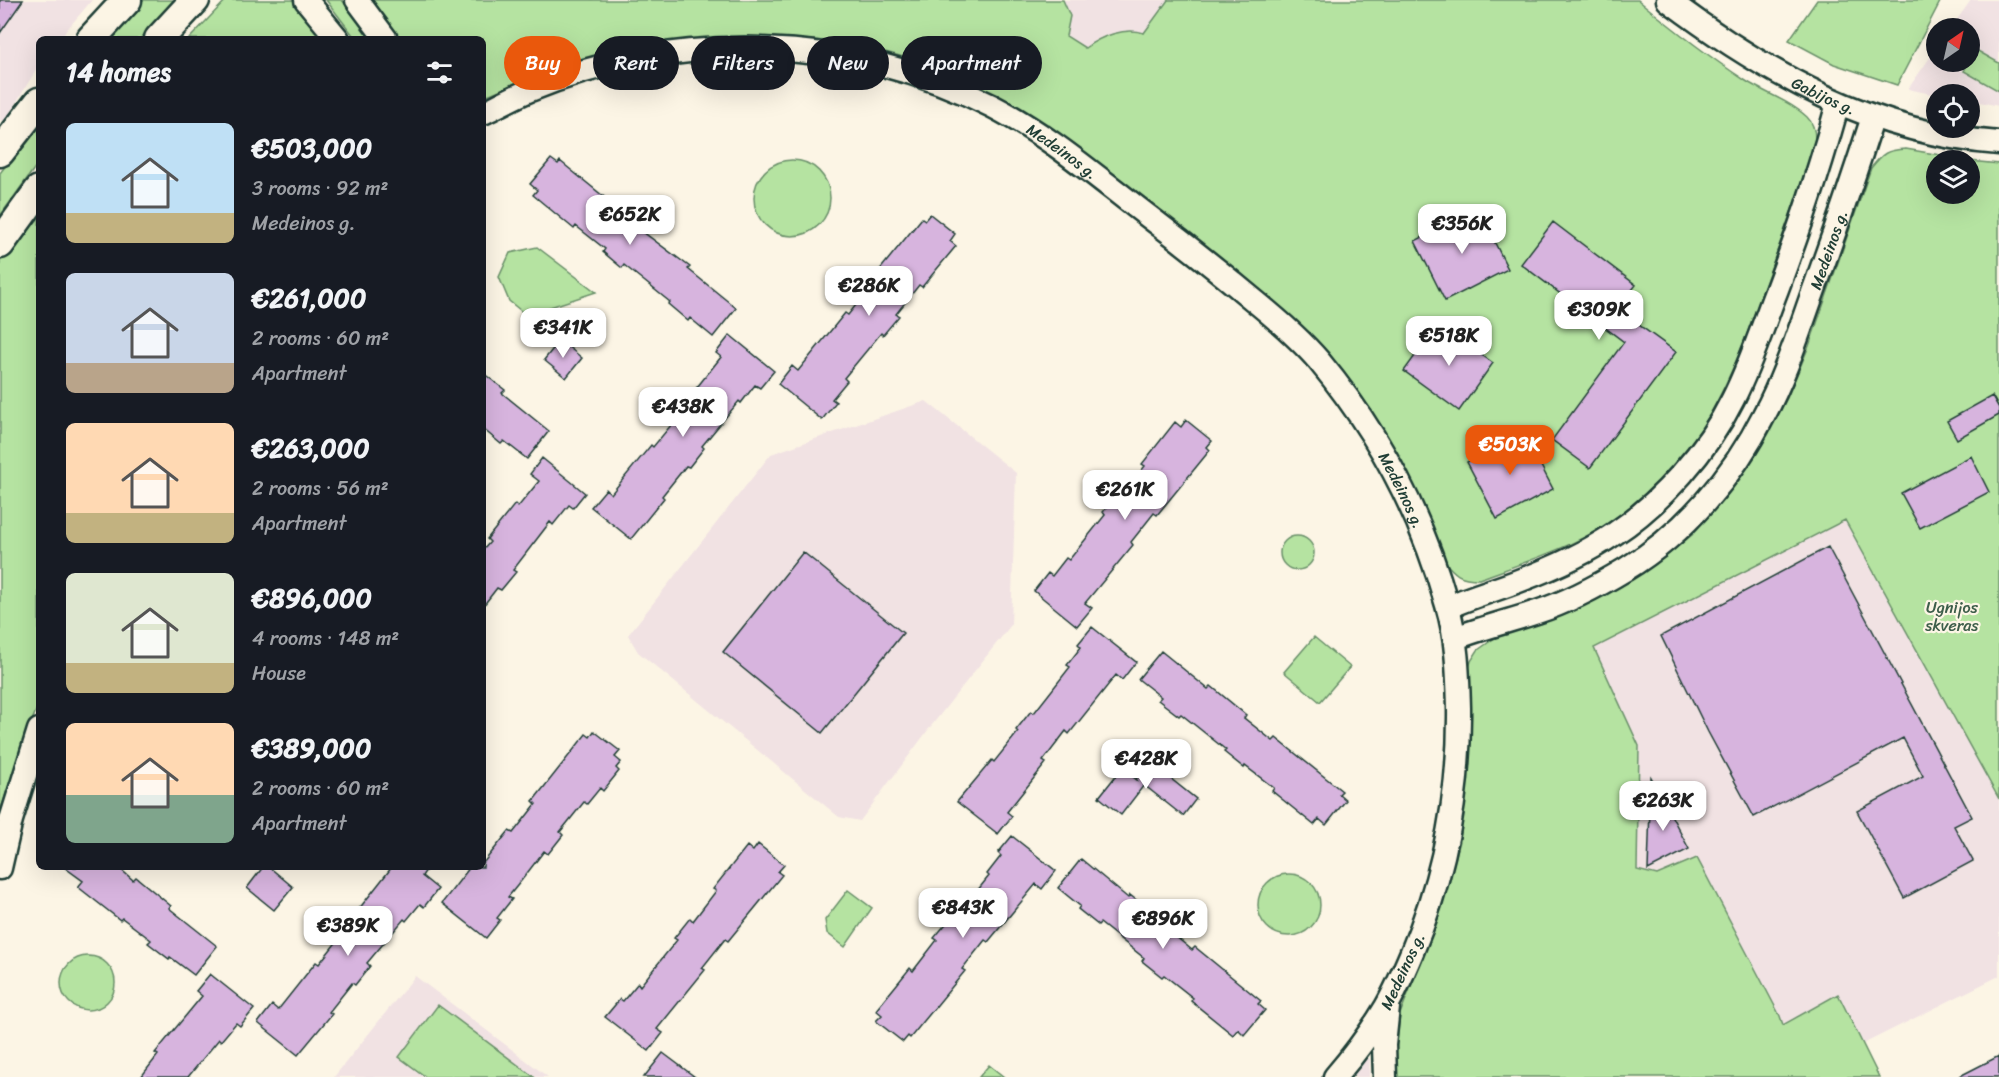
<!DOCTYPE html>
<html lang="en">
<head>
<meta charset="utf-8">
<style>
	:root { --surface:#171b24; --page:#20242c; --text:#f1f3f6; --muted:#9ea1a6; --accent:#ea580c }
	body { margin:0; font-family:Sriracha,sans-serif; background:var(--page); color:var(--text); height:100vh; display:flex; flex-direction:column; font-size:22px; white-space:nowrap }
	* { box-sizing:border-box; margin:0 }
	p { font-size:20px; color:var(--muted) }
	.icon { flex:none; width:33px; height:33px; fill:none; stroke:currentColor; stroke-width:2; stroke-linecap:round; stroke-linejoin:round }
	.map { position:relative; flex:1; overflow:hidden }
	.sheet { position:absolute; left:36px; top:36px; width:450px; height:834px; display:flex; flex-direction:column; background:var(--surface); border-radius:9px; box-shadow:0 6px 24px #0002 }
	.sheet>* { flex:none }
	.top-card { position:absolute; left:504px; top:36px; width:570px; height:54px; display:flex; gap:12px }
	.needle { width:39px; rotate:34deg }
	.fabs { position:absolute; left:1926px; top:18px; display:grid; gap:12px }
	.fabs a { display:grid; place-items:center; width:54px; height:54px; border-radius:50%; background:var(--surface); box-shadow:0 6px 24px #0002; font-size:30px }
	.price { position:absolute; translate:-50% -51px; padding:0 14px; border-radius:12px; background:#fff; color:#222; font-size:20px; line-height:39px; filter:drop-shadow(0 2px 3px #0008) }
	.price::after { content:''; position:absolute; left:50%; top:36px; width:18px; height:14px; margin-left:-9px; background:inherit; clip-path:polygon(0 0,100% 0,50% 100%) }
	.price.selected { background:var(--accent); color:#fff }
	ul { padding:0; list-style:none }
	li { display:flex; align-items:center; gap:18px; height:150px; padding:0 30px }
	li span { display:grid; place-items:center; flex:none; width:168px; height:120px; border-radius:9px; color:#555 }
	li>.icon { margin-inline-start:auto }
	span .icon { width:72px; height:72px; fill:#fffc; stroke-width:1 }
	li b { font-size:26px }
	h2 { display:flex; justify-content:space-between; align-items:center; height:72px; padding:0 30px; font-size:26px }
	.chip { padding:0 21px; border-radius:27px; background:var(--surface); box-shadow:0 6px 24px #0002; font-size:21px; line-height:54px }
	.chip.selected { background:var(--accent); color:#fff }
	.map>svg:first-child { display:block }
	.built { fill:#f1e2e3 }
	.green { fill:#b5e3a1; stroke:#6a906a; stroke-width:1.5 }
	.building { fill:#d7b4de; stroke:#1f3d34; stroke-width:1.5 }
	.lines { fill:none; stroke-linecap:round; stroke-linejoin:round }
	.minor-casing { stroke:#1f3d34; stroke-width:27 }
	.major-casing { stroke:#1f3d34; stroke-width:33 }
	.minor { stroke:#fcf5e5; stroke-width:22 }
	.major { stroke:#fcf5e5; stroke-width:28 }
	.labels { text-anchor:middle; stroke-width:4.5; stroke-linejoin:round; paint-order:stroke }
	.street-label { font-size:16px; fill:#1f3d34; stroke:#fcf5e5 }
	.park-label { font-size:16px; fill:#3d5e4a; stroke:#fcf5e5 }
</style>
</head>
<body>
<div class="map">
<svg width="1999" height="1077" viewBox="0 0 1999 1077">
	<rect width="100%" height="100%" fill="#fcf5e5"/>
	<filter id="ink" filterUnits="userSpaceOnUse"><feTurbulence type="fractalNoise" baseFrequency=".0167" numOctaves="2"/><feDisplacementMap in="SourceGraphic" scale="12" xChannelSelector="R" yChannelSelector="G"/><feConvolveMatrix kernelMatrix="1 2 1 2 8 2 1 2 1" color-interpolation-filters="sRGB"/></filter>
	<g filter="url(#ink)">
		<path class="built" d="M0,0H92L59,39H39V65L8,116L3,121L0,120Z
			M1063,0H1168L1144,34L1096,40L1085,48L1066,36L1070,16Z
			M1971,0H1999V106L1970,100V94L1936,95L1908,89L1936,49V62H1970V28H1951Z
			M926,401L1016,473L1011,625L928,730L860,821L839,817L638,652L628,635L771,454Z
			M1845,520L1999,799V976L1863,1044L1838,994L1783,1026L1780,1016L1657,875L1637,870L1639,746L1594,648Z
			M415,976L548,1077H334Z
			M1364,1056L1370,1059L1369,1077H1348Z"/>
		<path class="green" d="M143,0H176L140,39H107Z
			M226,0H296L326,39H189Z
			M326,0H342L371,39H356Z
			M370,0H1063L1070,16L1066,36L1085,48C1101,36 1125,27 1144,33L1168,0H1638C1673,29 1708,56 1746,81C1765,93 1790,101 1807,117C1815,125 1816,136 1814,147C1799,190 1784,233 1768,276C1739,359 1707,448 1635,505C1589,542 1534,559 1479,579C1459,579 1455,574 1442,559L1386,437L1361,398L1328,356L1097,162C1040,119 979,81 910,59C813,29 693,33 594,56C556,65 519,82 483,97V39H401Z
			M1817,0H1941L1897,85L1834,64L1789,40Z
			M1976,50L1999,63V91L1964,71Z
			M39,123V162L0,216V173Z
			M1906,149L1969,160H1936V194H1970V161L1999,164V799L1845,520L1594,648L1639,746L1637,870L1657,875L1697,858L1780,1016L1783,1025L1838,994L1879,1077H1395V1059L1400,1014L1439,916L1460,841L1469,765L1467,675L1471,661L1478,650L1499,635L1618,587L1657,563L1692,535L1724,498L1762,444L1787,398L1809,346L1871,168C1883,153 1886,150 1906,149Z
			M754 198a38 38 0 1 1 76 0a38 38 0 1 1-76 0Z
			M39,207V703L20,751L0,812V261Z
			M537,247L596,292L526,315L509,301L499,277L510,253Z
			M1280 553a17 17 0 1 1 34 0a17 17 0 1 1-34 0Z
			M1314,637L1350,667L1320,702L1284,672Z
			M1258 905a31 31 0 1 1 62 0a31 31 0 1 1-62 0Z
			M848,890L872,908L845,947L827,933L825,920Z
			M61 983a27 27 0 1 1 54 0a27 27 0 1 1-54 0Z
			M438,1005L534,1077H426L399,1057Z
			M989,1065L1004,1077H979Z"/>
		<path class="building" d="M0,0H23L0,33Z
			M551,159L558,164L560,161L625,214L623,217L690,267L688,269L736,308L713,337L690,318L688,321L668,304L670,302L624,265L622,268L603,252L605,249L576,226L574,229L533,195L537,190L530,184Z
			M1478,209L1508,269L1445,301L1415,241Z
			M930,214L955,234L950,241L956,246L922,287L919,285L896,314L899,316L883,335L881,333L844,378L847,381L832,399L836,402L822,420L778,384L792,366L798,371L845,313L848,315L872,285L869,283L922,218L925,220Z
			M1553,222L1636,285L1617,309L1676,352L1590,468L1552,440L1624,342L1521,264Z
			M1438,324L1493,363L1459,411L1404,371Z
			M730,335L774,371L760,388L755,385L741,403L739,401L702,446L704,448L689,467L686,466L662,496L664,498L631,539L591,507L606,489L611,494L651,445L653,447L677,418L674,416L721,357L716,353Z
			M560,340L582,358L566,378L544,360Z
			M483,373L505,390L502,393L549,431L527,459L504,441L501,444L483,429Z
			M1992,396L1999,408V415L1957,439L1947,421Z
			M1186,420L1212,441L1207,447L1210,450L1157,515L1154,513L1131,542L1133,545L1085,603L1092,608L1077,626L1034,591L1048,573L1052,576L1066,558L1069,560L1105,515L1103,512L1119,493L1122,495L1145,466L1142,464L1175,422L1181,427Z
			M1524,433L1553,489L1497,519L1467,462Z
			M1971,456L1989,492L1920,528L1901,493Z
			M542,458L585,493L573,508L569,505L553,525L550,522L513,570L516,572L501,590L497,588L483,606V550L490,542L487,539L515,504L518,507L539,481L530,474Z
			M1828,547L1972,817L1954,826L1973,861L1904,898L1857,811L1923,776L1903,738L1754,817L1708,732L1661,636Z
			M803,552L903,633L822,733L723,652Z
			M1092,627L1136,662L1122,680L1116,675L1069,734L1066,731L1043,761L1046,763L1007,812L1012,816L998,834L957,802L992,760L994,762L1018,732L1016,730L1031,711L1034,713L1070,667L1067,665L1081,647L1078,644Z
			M1161,651L1208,689L1211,686L1246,715L1244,718L1273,741L1276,738L1342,791L1339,794L1346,800L1326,825L1319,819L1314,825L1288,804L1272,791L1274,788L1245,766L1244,768L1224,752L1226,750L1181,714L1179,716L1158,700L1161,697L1138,679Z
			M594,731L620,751L615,757L621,762L616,768L619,771L603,791L600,788L587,804L584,802L560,832L563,835L548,854L544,851L521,881L508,897L512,899L497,918L500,920L486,938L442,903L470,867H483V863L509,831L513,833L536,804L533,801L586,734L590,737Z
			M1150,762L1196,799L1183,816L1144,785L1121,815L1099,797L1122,768L1138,781L1136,779Z
			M1651,777L1689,849L1648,870Z
			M1012,836L1056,871L1042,889L1036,884L988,942L985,940L962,969L965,971L910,1038L908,1036L903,1042L876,1021L882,1015L876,1010L910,968L913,971L937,940L934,938L950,919L953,921L989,876L987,874L1001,856L998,853Z
			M758,844L784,865L778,872L782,875L728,941L725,939L702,968L705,970L657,1029L663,1033L649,1051L605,1017L620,999L623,1001L638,983L640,986L677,940L674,938L690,918L693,921L716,891L713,889L747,846L753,851Z
			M1081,859L1128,898L1130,895L1165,923L1163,926L1192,950L1195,947L1261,1001L1258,1004L1265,1010L1244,1035L1238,1029L1233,1035L1191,1001L1193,998L1164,975L1162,977L1142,961L1144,958L1100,923L1098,925L1078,909L1080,906L1058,888Z
			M64,867H118L133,880L136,877L171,906L169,908L217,946L194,975L170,957L169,959L148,943L151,940L122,918L120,920L78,887L83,881Z
			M263,867H269L293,887L274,910L247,888Z
			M392,867H428L422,876L438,889L424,907L420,904L406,921L404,919L367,963L370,966L355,985L352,983L329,1012L332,1014L298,1055L258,1023L272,1005L278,1010L316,962L319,964L342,935L340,933Z
			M210,974L254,1009L240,1026L236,1023L221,1041L219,1039L188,1077H141L158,1055L155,1053L202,996L196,991Z
			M663,1053L695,1077H644Z
			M1999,1056V1077H1958Z"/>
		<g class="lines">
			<g class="minor-casing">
				<g id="minor">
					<path d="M306,0L338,39"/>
					<path d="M357,0L386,39"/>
					<path id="s1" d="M1668,0C1766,74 1874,134 1999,143"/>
					<path id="s2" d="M483,113C499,105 514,97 530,90C676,31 851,34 992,106C1054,138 1106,185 1161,226C1194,251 1225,276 1256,302C1278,320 1301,340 1319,361C1378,432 1422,516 1447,605C1457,638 1458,673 1459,708C1460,794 1445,873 1412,952C1404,971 1396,990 1386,1007C1371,1032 1354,1055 1335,1077"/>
					<path d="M1448,607C1472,596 1496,590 1521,580C1553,568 1585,554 1614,534C1661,503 1708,450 1733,399C1751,364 1763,325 1777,289C1800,228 1821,166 1838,103"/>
					<path id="s3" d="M1455,638C1482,628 1509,621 1537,612C1568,602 1598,586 1626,569C1684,534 1734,475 1764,415C1786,374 1800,328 1816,284C1836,229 1855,173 1873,117"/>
					<path d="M0,868L11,820L39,730"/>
					<path d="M1385,1077L1384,1045L1388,1007"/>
				</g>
			</g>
			<g class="major-casing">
				<path id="major" d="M91,39L127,0
					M159,39L195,0
					M0,152L39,102
					M0,244L39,190"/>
			</g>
			<use href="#minor" class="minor"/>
			<use href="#major" class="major"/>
		</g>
	</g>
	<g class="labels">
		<g class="street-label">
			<text dy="6" stroke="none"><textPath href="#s1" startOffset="183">Gabijos g.</textPath></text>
			<text dy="6" stroke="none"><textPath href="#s2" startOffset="612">Medeinos g.</textPath></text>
			<text dy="6" stroke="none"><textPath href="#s3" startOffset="572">Medeinos g.</textPath></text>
			<text dy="6" stroke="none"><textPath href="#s2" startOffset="1098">Medeinos g.</textPath></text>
			<text transform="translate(1402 971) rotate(-65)" y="6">Medeinos g.</text>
		</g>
		<g class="park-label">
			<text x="1952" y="613">Ugnijos<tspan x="1952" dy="18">skveras</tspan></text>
		</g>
	</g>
</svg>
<div class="fabs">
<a><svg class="needle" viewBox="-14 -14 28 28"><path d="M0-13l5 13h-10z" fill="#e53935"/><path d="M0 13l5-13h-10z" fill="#9ea1a6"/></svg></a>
<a><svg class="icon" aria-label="locate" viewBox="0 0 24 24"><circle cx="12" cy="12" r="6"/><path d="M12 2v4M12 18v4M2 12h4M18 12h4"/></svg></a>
<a><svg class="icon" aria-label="layers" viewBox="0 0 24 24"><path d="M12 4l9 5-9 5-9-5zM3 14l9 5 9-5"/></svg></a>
</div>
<b class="price" style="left:630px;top:246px">€652K</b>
<b class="price" style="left:1462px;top:255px">€356K</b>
<b class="price" style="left:869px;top:317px">€286K</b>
<b class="price" style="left:1599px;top:341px">€309K</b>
<b class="price" style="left:563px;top:359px">€341K</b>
<b class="price" style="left:1449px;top:367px">€518K</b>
<b class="price" style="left:683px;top:438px">€438K</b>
<b class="price selected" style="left:1510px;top:476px">€503K</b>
<b class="price" style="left:1125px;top:521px">€261K</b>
<b class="price" style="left:1146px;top:790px">€428K</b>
<b class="price" style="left:1663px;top:832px">€263K</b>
<b class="price" style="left:963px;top:939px">€843K</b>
<b class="price" style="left:1163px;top:950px">€896K</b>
<b class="price" style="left:348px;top:957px">€389K</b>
<div class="top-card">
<a class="chip selected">Buy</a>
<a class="chip">Rent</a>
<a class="chip">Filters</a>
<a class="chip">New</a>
<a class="chip">Apartment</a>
</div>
<section class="sheet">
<h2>14 homes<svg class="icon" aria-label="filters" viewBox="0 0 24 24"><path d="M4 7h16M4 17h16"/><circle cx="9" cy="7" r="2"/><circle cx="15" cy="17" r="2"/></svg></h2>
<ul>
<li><span style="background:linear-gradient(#bfe0f5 75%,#c2b280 0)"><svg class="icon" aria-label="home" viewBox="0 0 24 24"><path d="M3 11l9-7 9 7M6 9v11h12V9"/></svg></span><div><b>€503,000</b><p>3 rooms · 92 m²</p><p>Medeinos g.</p></div></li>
<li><span style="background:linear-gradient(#c9d6e8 75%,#b9a48a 0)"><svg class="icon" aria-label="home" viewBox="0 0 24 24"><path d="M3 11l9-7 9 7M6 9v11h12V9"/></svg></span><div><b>€261,000</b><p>2 rooms · 60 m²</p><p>Apartment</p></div></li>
<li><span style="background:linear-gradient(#ffd9b3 75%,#c2b280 0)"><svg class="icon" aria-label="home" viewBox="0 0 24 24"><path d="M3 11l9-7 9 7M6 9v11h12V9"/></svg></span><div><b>€263,000</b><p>2 rooms · 56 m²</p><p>Apartment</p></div></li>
<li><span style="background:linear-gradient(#dfe7d0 75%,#c2b280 0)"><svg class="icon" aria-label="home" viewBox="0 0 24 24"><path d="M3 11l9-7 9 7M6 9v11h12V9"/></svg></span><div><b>€896,000</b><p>4 rooms · 148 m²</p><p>House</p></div></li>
<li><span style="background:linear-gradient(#ffd9b3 60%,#7fa58c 0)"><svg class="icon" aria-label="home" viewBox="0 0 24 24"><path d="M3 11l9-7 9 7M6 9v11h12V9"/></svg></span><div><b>€389,000</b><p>2 rooms · 60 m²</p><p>Apartment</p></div></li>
</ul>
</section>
</div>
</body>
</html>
